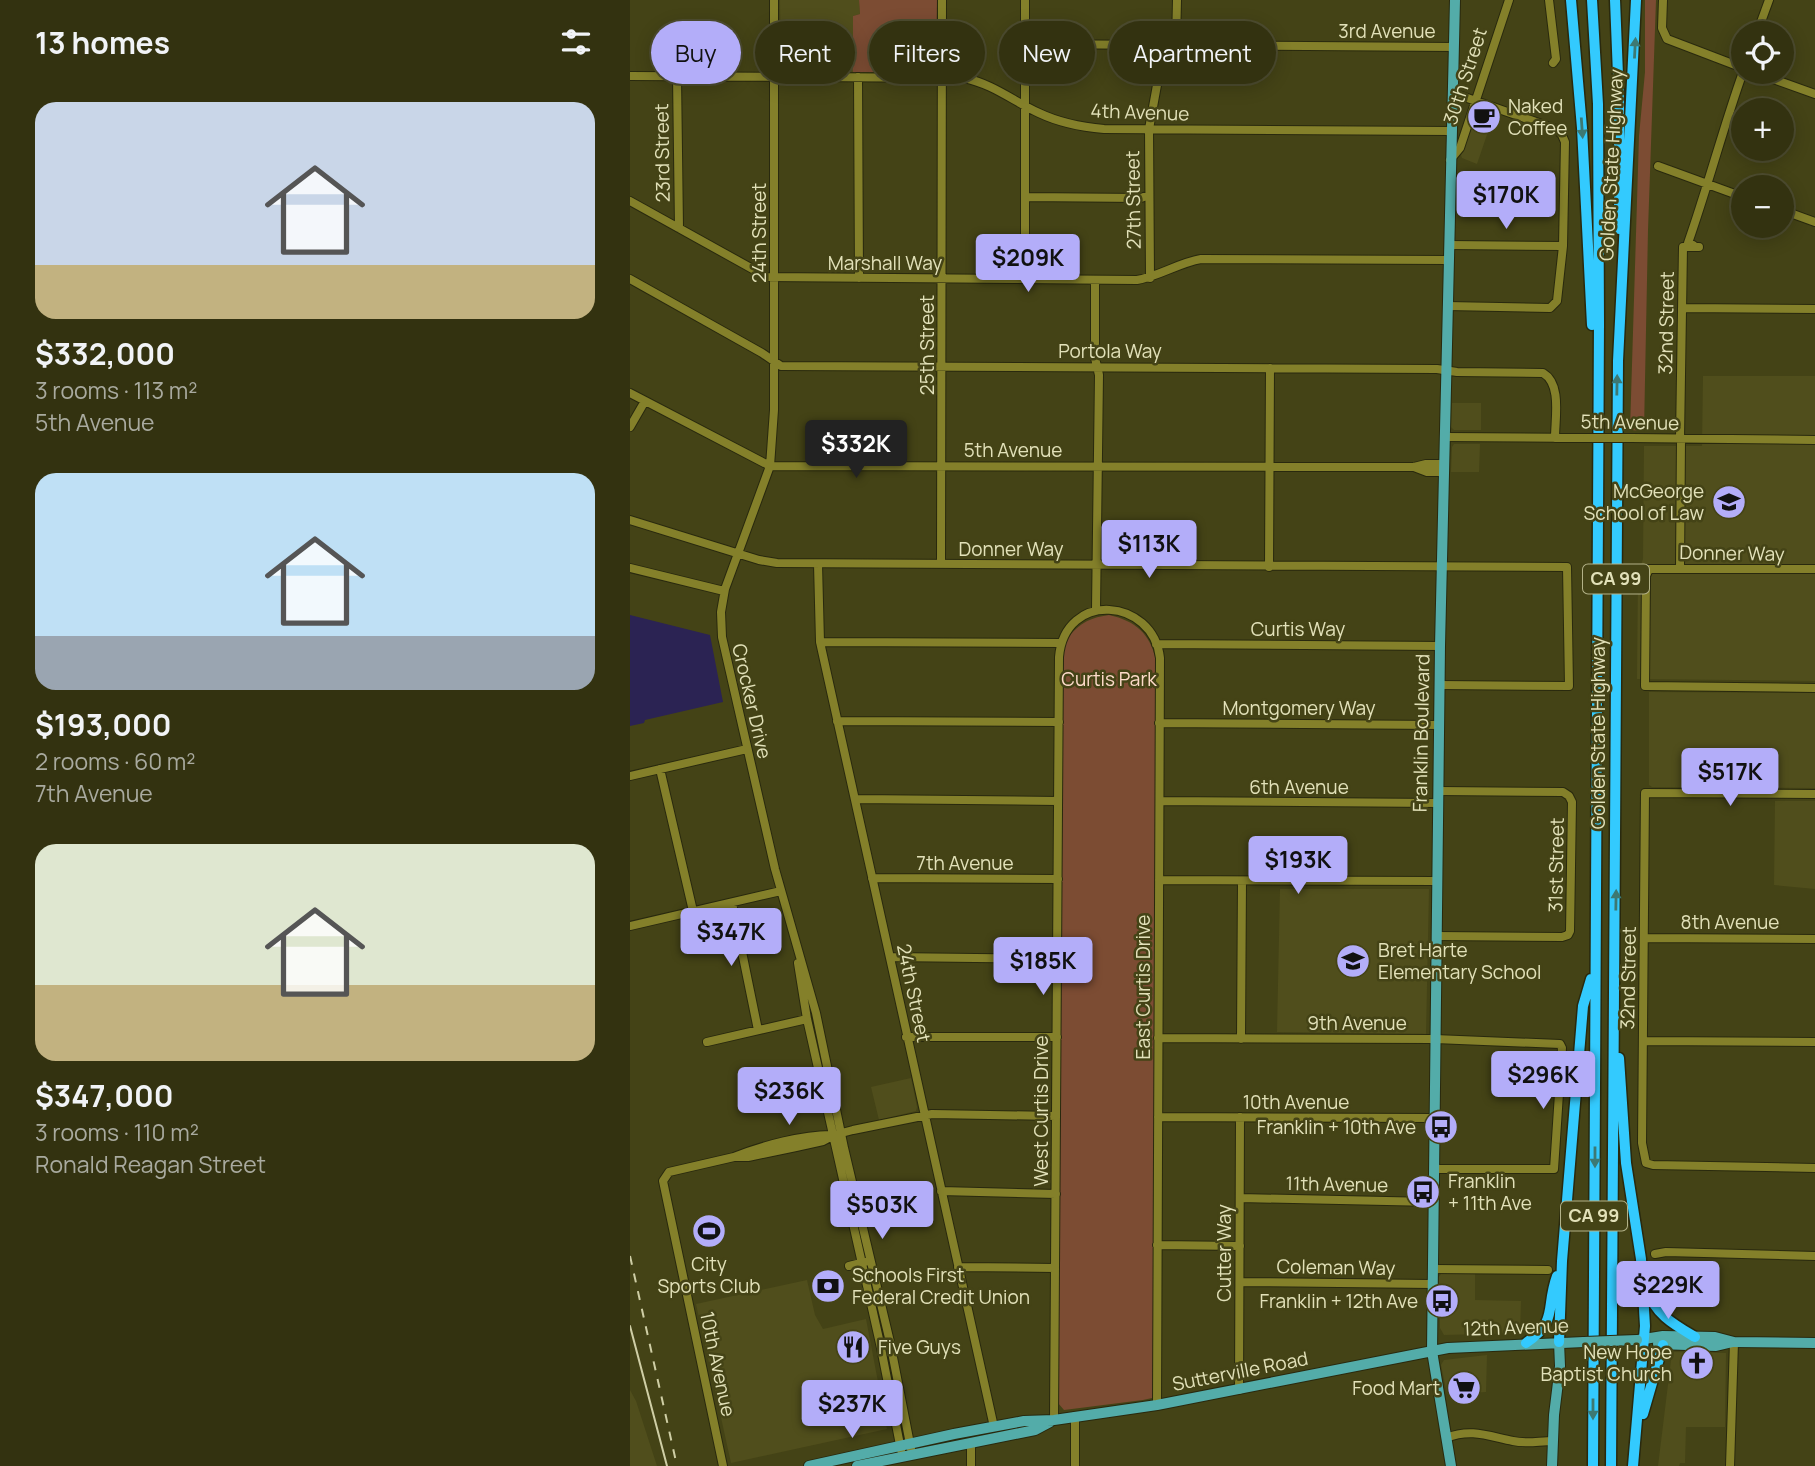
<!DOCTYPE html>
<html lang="en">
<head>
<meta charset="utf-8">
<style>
	:root { --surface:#333210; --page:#3b3a19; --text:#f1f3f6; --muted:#a9aa9f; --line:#4e4d30; --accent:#b3adf9 }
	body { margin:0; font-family:Manrope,sans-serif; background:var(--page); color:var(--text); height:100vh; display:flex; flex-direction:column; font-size:26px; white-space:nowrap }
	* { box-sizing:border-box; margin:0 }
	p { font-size:23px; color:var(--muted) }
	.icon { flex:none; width:38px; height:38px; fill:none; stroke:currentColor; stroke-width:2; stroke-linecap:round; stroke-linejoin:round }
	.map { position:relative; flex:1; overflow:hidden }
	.drawer { display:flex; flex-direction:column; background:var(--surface); width:630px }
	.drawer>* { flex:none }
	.top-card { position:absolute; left:21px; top:21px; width:665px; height:63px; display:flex; gap:14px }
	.fabs { position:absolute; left:1101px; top:21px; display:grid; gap:14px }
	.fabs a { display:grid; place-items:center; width:63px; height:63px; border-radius:50%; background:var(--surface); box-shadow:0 4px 18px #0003,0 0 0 2px var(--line); font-size:35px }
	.price { position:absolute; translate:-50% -60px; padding:0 16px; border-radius:7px; background:var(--accent); color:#111; font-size:23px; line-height:46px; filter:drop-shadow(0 2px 4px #0008) }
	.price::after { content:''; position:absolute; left:50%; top:42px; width:21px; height:16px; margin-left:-10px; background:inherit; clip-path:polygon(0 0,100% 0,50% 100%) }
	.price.on { background:#222; color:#fff }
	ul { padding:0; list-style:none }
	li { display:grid; align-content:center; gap:14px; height:371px; padding:0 35px }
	li span { display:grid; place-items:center; height:217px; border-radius:21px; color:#555 }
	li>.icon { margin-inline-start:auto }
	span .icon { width:126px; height:126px; fill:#fffc; stroke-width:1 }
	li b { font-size:30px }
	h2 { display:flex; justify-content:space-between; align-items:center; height:84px; padding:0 35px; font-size:30px }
	.tag { padding:0 24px; border-radius:32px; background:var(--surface); box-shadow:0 4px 18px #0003,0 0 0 2px var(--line); font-size:24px; line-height:63px }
	.tag.on { background:var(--accent); color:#111 }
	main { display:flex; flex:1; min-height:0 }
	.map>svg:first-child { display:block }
	.built { fill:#504e1c }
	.green { fill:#7c4c33 }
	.water { fill:#2b2353 }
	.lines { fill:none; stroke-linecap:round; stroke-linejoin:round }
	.minor-casing { stroke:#29290e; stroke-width:10 }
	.major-casing { stroke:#29290e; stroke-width:12 }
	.highway-casing { stroke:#29290e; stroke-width:13 }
	.minor { stroke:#84802a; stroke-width:8 }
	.major { stroke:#53aca9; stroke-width:10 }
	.highway { stroke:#33cafe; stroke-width:10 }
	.tram { stroke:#cfcea5; stroke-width:2 }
	.rail { stroke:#cfcea5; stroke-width:2; stroke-dasharray:9 9; stroke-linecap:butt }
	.minor-bridge-casing { stroke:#29290e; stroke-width:10; stroke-linecap:butt }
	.major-bridge-casing { stroke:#29290e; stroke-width:12; stroke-linecap:butt }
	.minor-bridge { stroke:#84802a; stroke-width:8 }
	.major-bridge { stroke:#53aca9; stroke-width:10 }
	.oneway { fill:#3d7973 }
	.labels { text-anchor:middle; stroke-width:5; stroke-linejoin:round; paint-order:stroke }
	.shield { fill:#444316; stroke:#b3b288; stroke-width:2 }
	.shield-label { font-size:18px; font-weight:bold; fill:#e2e1b9 }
	.street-label { font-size:19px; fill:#e2e1b9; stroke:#444316 }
	.poi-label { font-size:19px; fill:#e2e1b9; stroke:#444316; text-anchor:start }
	.park-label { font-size:19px; fill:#fedbca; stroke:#444316 }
</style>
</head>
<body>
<main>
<section class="drawer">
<h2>13 homes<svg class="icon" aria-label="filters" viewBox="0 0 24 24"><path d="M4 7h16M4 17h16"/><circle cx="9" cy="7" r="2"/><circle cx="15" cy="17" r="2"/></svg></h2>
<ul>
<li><span style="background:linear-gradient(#c9d6e8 75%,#c2b280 0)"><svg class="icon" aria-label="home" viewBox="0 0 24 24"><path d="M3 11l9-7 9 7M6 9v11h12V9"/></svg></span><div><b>$332,000</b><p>3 rooms · 113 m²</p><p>5th Avenue</p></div></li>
<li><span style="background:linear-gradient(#bfe0f5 75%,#9aa5b1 0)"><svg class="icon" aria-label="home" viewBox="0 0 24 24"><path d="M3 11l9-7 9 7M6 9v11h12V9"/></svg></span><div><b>$193,000</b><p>2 rooms · 60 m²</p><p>7th Avenue</p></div></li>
<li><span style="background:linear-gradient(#dfe7d0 65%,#c2b280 0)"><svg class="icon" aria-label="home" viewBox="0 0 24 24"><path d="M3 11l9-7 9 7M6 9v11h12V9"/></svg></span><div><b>$347,000</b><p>3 rooms · 110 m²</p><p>Ronald Reagan Street</p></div></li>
</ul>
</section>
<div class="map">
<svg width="1185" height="1466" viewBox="0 0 1185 1466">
	<rect width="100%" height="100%" fill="#444316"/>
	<path class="built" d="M150,0H229L230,14L223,16V72H155L151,70Z
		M849,111L863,117L847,164L832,158L831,155Z
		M1073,376H1185V681L1007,679L1008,574L1013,559L1014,446H1072Z
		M822,403H851V430H824L821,427Z
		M824,444H850L849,472H821L822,447Z
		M1019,692L1185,693V788L1022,787L1019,785Z
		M1145,801H1185V889L1144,885Z
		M650,889H799L796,1034L647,1032Z
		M281,1078L287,1107L286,1111L249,1120L241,1087Z
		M811,1274H845V1300L891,1301L890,1333L814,1335L810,1328V1296L807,1279Z
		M177,1280L185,1315L193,1329L236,1319L257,1429L101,1463L66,1304Z
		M1042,1352L1096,1353L1095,1427H1056L1055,1463H1050L1049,1466H1028Z
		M857,1355L856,1392L817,1394L811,1365L814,1360Z
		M0,1390L6,1401L27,1466H0Z"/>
	<path class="green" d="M229,0H307L306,70L301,72H223L222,64H200V48H223V16L230,14Z
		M1015,0H1026L1018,230L1014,431L1000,430L1009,136L1015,72Z
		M479,615C506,621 520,634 526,660L524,1393L522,1398L513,1400L434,1410L428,1403L433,646C444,627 456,618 479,615Z"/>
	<path class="water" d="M0,615L80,635L93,702L15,720L14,723L0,726Z"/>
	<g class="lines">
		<g class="minor-casing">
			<path id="minor" d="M144,0V410L140,466L95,589L91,612L92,637L145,869L186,1013L214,1148L260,1342L281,1449
				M395,0V279
				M919,0L926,59L923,63
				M1033,0L1032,28L1037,39L1113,68
				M1127,33L1139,0
				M395,44L824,47
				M1124,72L1185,94
				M0,76L334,78C363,84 383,101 409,113C430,123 451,127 474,129L821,131
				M47,76L49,228
				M228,77L229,278
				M820,160L830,148L879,0
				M1028,166L1113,197
				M395,197L511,198L519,195
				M0,201L137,277L507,280C530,276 548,263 571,259L819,260
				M1152,210L1185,222
				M819,245L933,246
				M1063,245L1058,243C1078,186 1093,128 1113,72
				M520,278L519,129L527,85L546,43L547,0
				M0,279L132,353L151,366L807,369L827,372L913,373C932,384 925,418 925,438
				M465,280V358L469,375L466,609
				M817,306L920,308L927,301L933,246L935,142L932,135L926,129L823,93
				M1052,308L1185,309
				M0,393L140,466L784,467L796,464H814
				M0,427L15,401
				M815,437L957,438
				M1001,438L1185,440
				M1050,439L1053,247H1069
				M784,467L797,472H814
				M0,520L129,560L147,563L937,567L939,686L809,685
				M188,564L190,642L364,1427
				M311,564L312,0
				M639,567L640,368
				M0,568L94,591
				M1050,568L1051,439
				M1185,569H1019L1016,576L1015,686L1185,688
				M190,642L431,643
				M526,644L810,646
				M207,721L429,722
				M529,723L809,725
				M30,769L63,911
				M0,776L117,749
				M1185,794L1015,793L1012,1143L1016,1163L1023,1165L1185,1168
				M225,799L428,801
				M530,801L808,803
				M242,878L428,879
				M529,880L806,881
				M102,903L128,1030
				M0,926L151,891
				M806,936L932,937L938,935L940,931L942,802L939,796L933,792L808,791
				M1014,938L1185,939
				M260,957L427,959
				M168,963L177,1019L251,1348L271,1450
				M276,1037H427
				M528,1038L805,1039L930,1044L932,1048L924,1169H804
				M611,1039L612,881
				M1013,1041L1185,1042
				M77,1042L177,1019
				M528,1117L805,1118
				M204,1135C175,1134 131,1146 104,1157H118L166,1147L193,1141L204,1135L223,1130L302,1114L426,1116
				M311,1191L426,1194
				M610,1198L803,1202
				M527,1245L610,1246
				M1025,1254L1036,1252L1185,1256
				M219,1266L235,1262
				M328,1267L425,1268
				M803,1269L918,1270
				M610,1282L802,1284
				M609,1390L610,1117
				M424,1420L429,657C435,590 523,598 530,658L527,1405
				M816,1438C841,1428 858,1436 883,1441C896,1444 909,1441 923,1441
				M341,1443V1466
				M93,1466L33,1181L39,1172L104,1157
				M445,1466V1416
				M1100,1466L1104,1342"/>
		</g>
		<g class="major-casing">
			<path id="major" d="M1008,1340L1033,1336L1085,1337L1104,1342L1185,1343
				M1028,1344L1086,1346L1103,1342
				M179,1466L324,1434L394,1421L424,1420L527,1405L818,1348L954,1342
				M227,1466L405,1430L420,1422
				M821,1466L802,1351L810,646L825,0
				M922,1466L924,1415L930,1366L929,1342"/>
		</g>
		<g class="highway-casing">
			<path id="highway" d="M941,0L952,128L962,325
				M962,0L968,104L969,323L963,1466
				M985,0L989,100V229
				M989,1058L996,1163L1011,1259L1015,1326L1003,1466
				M1017,1289C1025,1314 1043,1324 1065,1337
				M929,1342L932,1261L953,1006L961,979
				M896,1343C929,1320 915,1309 927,1276
				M1013,1414L1033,1345
				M981,1466L988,361L1006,0"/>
		</g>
		<use href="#minor" class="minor"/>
		<use href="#major" class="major"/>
		<use href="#highway" class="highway"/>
		<path class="tram" d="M0,1326L37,1466"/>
		<path class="rail" d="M0,1256L47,1466"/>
		<g class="minor-bridge-casing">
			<path id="minor-bridge" d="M957,438H1001"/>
		</g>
		<g class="major-bridge-casing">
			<path id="major-bridge" d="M954,1342L1007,1340"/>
		</g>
		<use href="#minor-bridge" class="minor-bridge"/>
		<use href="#major-bridge" class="major-bridge"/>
	</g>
	<defs><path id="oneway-solid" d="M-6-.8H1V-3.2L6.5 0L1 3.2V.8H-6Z" transform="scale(1.75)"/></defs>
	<g class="oneway">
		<use href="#oneway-solid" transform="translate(1005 48) rotate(-87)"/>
		<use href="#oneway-solid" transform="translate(952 128) rotate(86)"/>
		<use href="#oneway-solid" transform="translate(987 385) rotate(-89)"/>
		<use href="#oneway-solid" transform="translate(986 900) rotate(-89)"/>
		<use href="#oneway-solid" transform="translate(965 1157) rotate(90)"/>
		<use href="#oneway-solid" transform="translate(963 1409) rotate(90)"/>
	</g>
	<defs>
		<g id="cafe-disc" transform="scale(1.75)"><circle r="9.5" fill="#b3adf9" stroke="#444316"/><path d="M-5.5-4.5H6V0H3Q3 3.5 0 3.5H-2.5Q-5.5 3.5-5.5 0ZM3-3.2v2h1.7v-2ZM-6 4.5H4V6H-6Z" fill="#111"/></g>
		<g id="university-disc" transform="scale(1.75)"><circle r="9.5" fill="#b3adf9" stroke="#444316"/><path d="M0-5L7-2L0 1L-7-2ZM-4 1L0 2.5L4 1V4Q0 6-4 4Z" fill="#111"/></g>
		<g id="school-disc" transform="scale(1.75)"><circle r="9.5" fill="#b3adf9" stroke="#444316"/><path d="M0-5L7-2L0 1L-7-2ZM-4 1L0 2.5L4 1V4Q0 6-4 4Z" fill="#111"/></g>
		<g id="bus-disc" transform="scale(1.75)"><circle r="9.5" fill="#b3adf9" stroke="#444316"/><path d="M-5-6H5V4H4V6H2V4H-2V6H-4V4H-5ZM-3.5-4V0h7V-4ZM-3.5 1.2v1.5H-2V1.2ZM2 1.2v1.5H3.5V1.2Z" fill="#111"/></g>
		<g id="stadium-disc" transform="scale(1.75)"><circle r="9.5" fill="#b3adf9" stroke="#444316"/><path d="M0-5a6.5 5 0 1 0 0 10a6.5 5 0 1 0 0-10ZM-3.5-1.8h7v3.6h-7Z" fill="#111"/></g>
		<g id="bank-disc" transform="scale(1.75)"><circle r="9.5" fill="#b3adf9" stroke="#444316"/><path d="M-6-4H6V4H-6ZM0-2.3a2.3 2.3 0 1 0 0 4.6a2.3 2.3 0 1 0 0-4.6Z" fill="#111"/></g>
		<g id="restaurant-disc" transform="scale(1.75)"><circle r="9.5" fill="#b3adf9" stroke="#444316"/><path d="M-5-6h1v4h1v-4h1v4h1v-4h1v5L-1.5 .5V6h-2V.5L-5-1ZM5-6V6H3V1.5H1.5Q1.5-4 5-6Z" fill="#111"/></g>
		<g id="church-disc" transform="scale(1.75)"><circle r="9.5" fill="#b3adf9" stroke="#444316"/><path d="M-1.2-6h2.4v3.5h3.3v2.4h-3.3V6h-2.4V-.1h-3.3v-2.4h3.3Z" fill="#111"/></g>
		<g id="supermarket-disc" transform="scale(1.75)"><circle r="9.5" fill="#b3adf9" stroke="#444316"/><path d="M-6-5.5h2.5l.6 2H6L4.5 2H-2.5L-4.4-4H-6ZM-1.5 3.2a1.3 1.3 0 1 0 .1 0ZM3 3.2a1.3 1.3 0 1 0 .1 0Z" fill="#111"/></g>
	</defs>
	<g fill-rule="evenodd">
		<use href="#cafe-disc" x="854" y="117"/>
		<use href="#university-disc" x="1099" y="502"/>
		<use href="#school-disc" x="723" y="961"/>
		<use href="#bus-disc" x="811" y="1127"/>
		<use href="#bus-disc" x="793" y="1192"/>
		<use href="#stadium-disc" x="79" y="1231"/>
		<use href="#bank-disc" x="198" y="1286"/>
		<use href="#bus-disc" x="812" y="1301"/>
		<use href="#restaurant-disc" x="223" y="1347"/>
		<use href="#church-disc" x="1067" y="1363"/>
		<use href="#supermarket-disc" x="834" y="1388"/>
	</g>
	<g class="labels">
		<g class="shield">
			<rect x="953" y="564.5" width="66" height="29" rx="5"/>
			<rect x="931" y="1201.5" width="66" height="29" rx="5"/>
		</g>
		<g class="shield-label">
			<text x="986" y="585">CA 99</text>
			<text x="964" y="1222">CA 99</text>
		</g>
		<g class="street-label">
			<text x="757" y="38">3rd Avenue</text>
			<text transform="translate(835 76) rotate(-72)" y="7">30th Street</text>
			<text transform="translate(510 112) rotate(2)" y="7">4th Avenue</text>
			<text transform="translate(32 153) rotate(-91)" y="7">23rd Street</text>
			<text transform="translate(981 165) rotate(-87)" y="7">Golden State Highway</text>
			<text transform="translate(503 200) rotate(-91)" y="7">27th Street</text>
			<text transform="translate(129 233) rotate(-90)" y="7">24th Street</text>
			<text x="255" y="270">Marshall Way</text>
			<text transform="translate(1036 323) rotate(-89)" y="7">32nd Street</text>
			<text transform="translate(297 345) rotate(-90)" y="7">25th Street</text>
			<text x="480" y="358">Portola Way</text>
			<text transform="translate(1000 422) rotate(1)" y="7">5th Avenue</text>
			<text x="383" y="457">5th Avenue</text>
			<text x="381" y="556">Donner Way</text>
			<text transform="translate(1102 553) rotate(1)" y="7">Donner Way</text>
			<text x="668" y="636">Curtis Way</text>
			<text transform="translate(122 701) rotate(77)" y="7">Crocker Drive</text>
			<text x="669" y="715">Montgomery Way</text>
			<text transform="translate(791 733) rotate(-89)" y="7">Franklin Boulevard</text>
			<text transform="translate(968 733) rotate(-90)" y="7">Golden State Highway</text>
			<text x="669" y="794">6th Avenue</text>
			<text x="335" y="870">7th Avenue</text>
			<text transform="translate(926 865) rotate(-89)" y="7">31st Street</text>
			<text x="1100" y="929">8th Avenue</text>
			<text transform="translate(998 978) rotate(-89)" y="7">32nd Street</text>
			<text transform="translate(513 987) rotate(-90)" y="7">East Curtis Drive</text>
			<text transform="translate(284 993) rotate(78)" y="7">24th Street</text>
			<text x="727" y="1030">9th Avenue</text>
			<text x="666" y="1109">10th Avenue</text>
			<text transform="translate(411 1111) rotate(-90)" y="7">West Curtis Drive</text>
			<text transform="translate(707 1184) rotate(1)" y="7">11th Avenue</text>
			<text transform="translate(594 1253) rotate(-90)" y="7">Cutter Way</text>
			<text transform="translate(706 1267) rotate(1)" y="7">Coleman Way</text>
			<text transform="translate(886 1327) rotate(-2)" y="7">12th Avenue</text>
			<text transform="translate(88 1364) rotate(78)" y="7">10th Avenue</text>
			<text transform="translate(610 1371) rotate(-11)" y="7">Sutterville Road</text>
		</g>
		<g class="poi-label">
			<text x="878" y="113">Naked<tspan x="878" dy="22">Coffee</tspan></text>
			<text x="1074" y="498" text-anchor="end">McGeorge<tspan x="1074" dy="22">School of Law</tspan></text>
			<text x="748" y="957">Bret Harte<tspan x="748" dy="22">Elementary School</tspan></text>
			<text x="786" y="1134" text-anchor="end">Franklin + 10th Ave</text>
			<text x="818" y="1188">Franklin<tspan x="818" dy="22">+ 11th Ave</tspan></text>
			<text x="79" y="1271" text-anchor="middle">City<tspan x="79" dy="22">Sports Club</tspan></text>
			<text x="222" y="1282">Schools First<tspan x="222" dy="22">Federal Credit Union</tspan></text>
			<text x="788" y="1308" text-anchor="end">Franklin + 12th Ave</text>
			<text x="248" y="1354">Five Guys</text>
			<text x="1042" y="1359" text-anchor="end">New Hope<tspan x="1042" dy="22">Baptist Church</tspan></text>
			<text x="810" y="1395" text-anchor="end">Food Mart</text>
		</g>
		<g class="park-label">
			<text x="479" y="686">Curtis Park</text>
		</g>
	</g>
</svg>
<div class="fabs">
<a><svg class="icon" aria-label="locate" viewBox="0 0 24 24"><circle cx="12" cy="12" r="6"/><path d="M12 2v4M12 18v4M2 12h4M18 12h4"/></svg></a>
<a>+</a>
<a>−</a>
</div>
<b class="price" style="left:876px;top:231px">$170K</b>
<b class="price" style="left:398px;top:294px">$209K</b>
<b class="price on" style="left:226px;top:480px">$332K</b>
<b class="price" style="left:519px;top:580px">$113K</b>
<b class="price" style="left:1100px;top:808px">$517K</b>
<b class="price" style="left:668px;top:896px">$193K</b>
<b class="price" style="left:101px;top:968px">$347K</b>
<b class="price" style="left:413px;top:997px">$185K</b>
<b class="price" style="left:913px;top:1111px">$296K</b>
<b class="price" style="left:159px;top:1127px">$236K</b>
<b class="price" style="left:252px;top:1241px">$503K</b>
<b class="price" style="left:1038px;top:1321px">$229K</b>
<b class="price" style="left:222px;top:1440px">$237K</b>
<div class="top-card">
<a class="tag on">Buy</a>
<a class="tag">Rent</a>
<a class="tag">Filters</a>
<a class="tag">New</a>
<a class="tag">Apartment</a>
</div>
</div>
</main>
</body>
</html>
